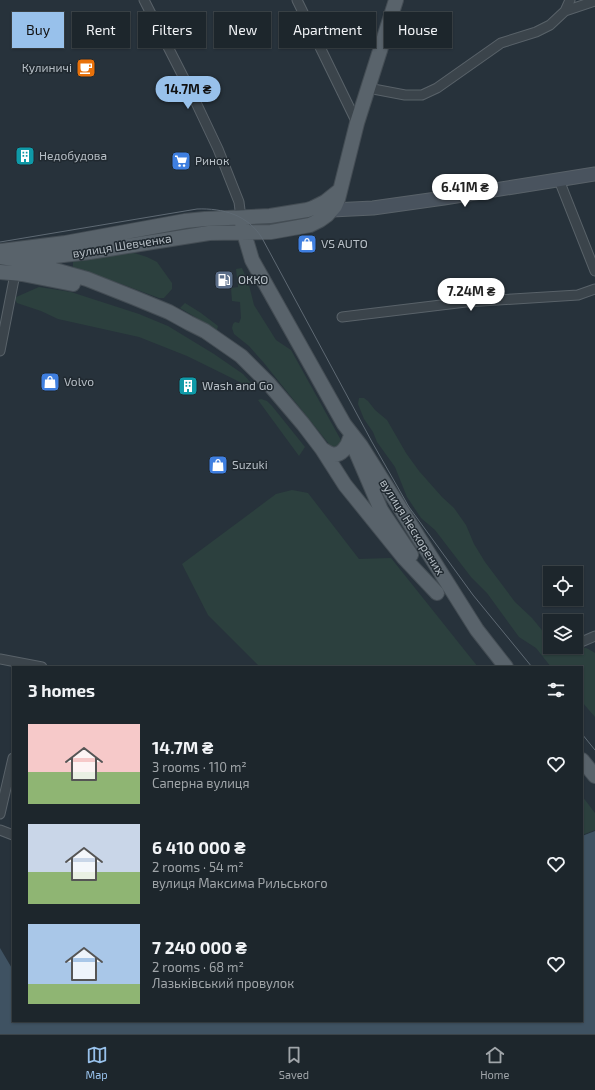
<!DOCTYPE html>
<html lang="en">
<head>
<meta charset="utf-8">
<style>
	:root { --surface:#1d262c; --page:#2a3238; --text:#f1f3f6; --muted:#a0a5a9; --line:#3b4348; --accent:#98c1eb }
	body { margin:0; font-family:"Exo 2",sans-serif; background:var(--page); color:var(--text); height:100vh; display:flex; flex-direction:column; font-size:15px; white-space:nowrap }
	* { box-sizing:border-box; margin:0 }
	p { font-size:13px; color:var(--muted) }
	.icon { flex:none; width:22px; height:22px; fill:none; stroke:currentColor; stroke-width:2; stroke-linecap:round; stroke-linejoin:round }
	.map { position:relative; flex:1; overflow:hidden }
	.details { position:absolute; left:12px; top:666px; width:571px; height:356px; display:flex; flex-direction:column; background:var(--surface); border-radius:0px; box-shadow:0 1px 3px #0004,0 0 0 1px var(--line) }
	.details>* { flex:none }
	.hud { position:absolute; left:12px; top:12px; width:571px; height:36px; display:flex; gap:8px }
	.tools { position:absolute; left:543px; top:566px; display:grid; gap:8px }
	.tools a { display:grid; place-items:center; width:40px; height:40px; border-radius:0px; background:var(--surface); box-shadow:0 1px 3px #0004,0 0 0 1px var(--line); font-size:20px }
	.price { position:absolute; translate:-50% -34px; padding:0 9px; border-radius:14px; background:#fff; color:#222; font-size:13px; line-height:26px; filter:drop-shadow(0 1px 2px #0008) }
	.price::after { content:''; position:absolute; left:50%; top:24px; width:12px; height:9px; margin-left:-6px; background:inherit; clip-path:polygon(0 0,100% 0,50% 100%) }
	.price.on { background:var(--accent); color:#111 }
	ul { padding:0; list-style:none }
	li { display:flex; align-items:center; gap:12px; height:100px; padding:0 16px }
	li span { display:grid; place-items:center; flex:none; width:112px; height:80px; border-radius:0px; color:#555 }
	li>.icon { margin-inline-start:auto }
	span .icon { width:48px; height:48px; fill:#fffc; stroke-width:1 }
	li b { font-size:17px }
	h2 { display:flex; justify-content:space-between; align-items:center; height:48px; padding:0 16px; font-size:17px }
	.tag { padding:0 14px; border-radius:0px; background:var(--surface); box-shadow:0 1px 3px #0004,0 0 0 1px var(--line); font-size:14px; line-height:36px }
	.tag.on { background:var(--accent); color:#111 }
	.menu { display:flex; justify-content:space-around; align-items:center; height:56px; border-top:1px solid var(--line); background:var(--surface); font-size:11px; color:var(--muted) }
	.menu a { display:grid; justify-items:center; gap:2px }
	.menu .on { color:var(--accent) }
	.map>svg:first-child { display:block }
	.green { fill:#2c403e }
	.water { fill:#3f5262 }
	.lines { fill:none; stroke-linecap:round; stroke-linejoin:round }
	.street-casing { stroke:#596269; stroke-width:11 }
	.secondary-casing { stroke:#596269; stroke-width:15 }
	.primary-casing { stroke:#444d54; stroke-width:16 }
	.street { stroke:#3b444b; stroke-width:9 }
	.secondary { stroke:#49535e; stroke-width:13 }
	.primary { stroke:#59636b; stroke-width:14 }
	.tram { stroke:#5f6a74; stroke-width:1 }
	.labels { text-anchor:middle; stroke-width:3; stroke-linejoin:round; paint-order:stroke }
	.poi-label { font-size:12px; fill:#b7bfc6; stroke:#202930; text-anchor:start }
	.street-label { font-size:12px; fill:#b7bfc6; stroke:#202930 }
</style>
</head>
<body>
<div class="map">
<svg width="595" height="1034" viewBox="0 0 595 1034">
	<rect width="100%" height="100%" fill="#27323b"/>
	<path class="green" d="M131,252L147,257L157,262L172,283V289L164,298H159L116,282L73,269V261Z
		M242,268L249,285L254,305L276,340L291,350L342,442L343,446L333,449L264,363L249,346L234,334L232,328L233,324L235,322L239,323L241,318L240,302L232,301L231,288L238,287L236,269Z
		M39,287L71,292L139,314L168,326L214,354L243,374L253,385L250,387L187,356L139,337L58,319L41,311L17,303L14,298Z
		M185,303L201,313L218,326L217,330L180,308Z
		M359,398H364L368,401L375,410L387,420L406,453L419,471L442,497L454,508L466,525L474,544L485,562L515,602L532,618L550,640V647H559C567,652 577,646 586,648C589,649 592,651 595,653V717L582,702V667H551L536,648L519,637L487,593L471,577L435,530L421,518L407,497L395,467L377,442L373,432L364,419L358,404Z
		M261,399L267,401L272,406L305,447L299,456L258,400Z
		M292,490L308,493L359,559L391,558L478,667H260L208,615L182,564L276,494Z
		M582,796L595,813V830L582,835Z"/>
	<path class="water" d="M595,831V1034H0V948L13,970V1021H582V836Z"/>
	<g class="lines">
		<g class="street-casing">
			<path id="street" d="M144,0L191,92L218,149L239,202L241,218
				M297,0L357,123
				M565,11L595,1
				M368,88L405,95H422L437,88L501,43L536,32L550,25L565,11L570,0
				M559,180L595,271
				M342,317L466,302L578,295L595,289
				M0,351L16,269
				M579,643L595,636
				M0,659L42,667
				M0,814L13,758
				M0,830L13,835"/>
		</g>
		<g class="secondary-casing">
			<path id="secondary" d="M324,208L332,210L373,208L444,198L595,174"/>
		</g>
		<g class="primary-casing">
			<path id="primary" d="M241,218L244,233L252,260L344,424L361,446L477,630L506,667
				M0,251L65,243L185,221L205,219L270,216L307,210L313,208L325,202L340,190
				M0,257L19,260L87,279L135,298L169,312L189,323L205,331L241,356L269,384L303,424L322,449L345,485L404,558L437,593
				M28,259L90,252L209,233L271,232L310,225L320,220L327,215L335,206L338,199L357,123L396,0
				M0,272L22,274L73,284
				M354,447L381,510L411,555
				M322,449C325,451 328,453 331,454C341,457 348,446 350,438
				M582,760L595,776"/>
		</g>
		<use href="#street" class="street"/>
		<use href="#secondary" class="secondary"/>
		<use href="#primary" class="primary"/>
		<path class="tram" d="M0,242L197,209C223,208 248,215 262,238L372,442L409,507L473,595L532,667
			M582,734L595,750"/>
	</g>
	<defs>
		<g id="cafe-square" transform="scale(1)"><rect x="-9" y="-9" width="18" height="18" rx="4" fill="#e8710a" stroke="#202930"/><path d="M-5.5-4.5H6V0H3Q3 3.5 0 3.5H-2.5Q-5.5 3.5-5.5 0ZM3-3.2v2h1.7v-2ZM-6 4.5H4V6H-6Z" fill="#fff"/></g>
		<g id="building-square" transform="scale(1)"><rect x="-9" y="-9" width="18" height="18" rx="4" fill="#0f9aa8" stroke="#202930"/><path d="M-4-6H4V6H1V3H-1V6H-4ZM-2.5-4.3h1.7v1.8h-1.7ZM.8-4.3h1.7v1.8H.8ZM-2.5-1h1.7V.8h-1.7ZM.8-1h1.7V.8H.8Z" fill="#fff"/></g>
		<g id="supermarket-square" transform="scale(1)"><rect x="-9" y="-9" width="18" height="18" rx="4" fill="#3f7fe0" stroke="#202930"/><path d="M-6-5.5h2.5l.6 2H6L4.5 2H-2.5L-4.4-4H-6ZM-1.5 3.2a1.3 1.3 0 1 0 .1 0ZM3 3.2a1.3 1.3 0 1 0 .1 0Z" fill="#fff"/></g>
		<g id="shop-square" transform="scale(1)"><rect x="-9" y="-9" width="18" height="18" rx="4" fill="#3f7fe0" stroke="#202930"/><path d="M-5-2.5h2.3a2.7 3.5 0 0 1 5.4 0H5L5.5 6h-11ZM-1.5-2.5h3a1.5 2.3 0 0 0-3 0Z" fill="#fff"/></g>
		<g id="fuel-square" transform="scale(1)"><rect x="-9" y="-9" width="18" height="18" rx="4" fill="#5c6f8a" stroke="#202930"/><path d="M-5.5-6h7V0h2V4h1.3V-2.5L3-4.5l.8-.8L6-3V5H2.5V1h-1V6h-7ZM-4.2-4.7v3.2H.2V-4.7Z" fill="#fff"/></g>
	</defs>
	<g fill-rule="evenodd">
		<use href="#cafe-square" x="86" y="68"/>
		<use href="#building-square" x="25" y="156"/>
		<use href="#supermarket-square" x="181" y="161"/>
		<use href="#shop-square" x="307" y="244"/>
		<use href="#fuel-square" x="224" y="280"/>
		<use href="#shop-square" x="50" y="382"/>
		<use href="#building-square" x="188" y="386"/>
		<use href="#shop-square" x="218" y="465"/>
	</g>
	<g class="labels">
		<g class="poi-label">
			<text x="72" y="72" text-anchor="end">Кулиничі</text>
			<text x="39" y="160">Недобудова</text>
			<text x="195" y="165">Ринок</text>
			<text x="321" y="248">VS AUTO</text>
			<text x="238" y="284">ОККО</text>
			<text x="64" y="386">Volvo</text>
			<text x="202" y="390">Wash and Go</text>
			<text x="232" y="469">Suzuki</text>
		</g>
		<g class="street-label">
			<text transform="translate(122 246) rotate(-9)" y="4">вулиця Шевченка</text>
			<text transform="translate(412 527) rotate(58)" y="4">вулиця Нескорених</text>
		</g>
	</g>
</svg>
<div class="tools">
<a><svg class="icon" aria-label="locate" viewBox="0 0 24 24"><circle cx="12" cy="12" r="6"/><path d="M12 2v4M12 18v4M2 12h4M18 12h4"/></svg></a>
<a><svg class="icon" aria-label="layers" viewBox="0 0 24 24"><path d="M12 4l9 5-9 5-9-5zM3 14l9 5 9-5"/></svg></a>
</div>
<b class="price on" style="left:188px;top:110px">14.7M ₴</b>
<b class="price" style="left:465px;top:208px">6.41M ₴</b>
<b class="price" style="left:471px;top:312px">7.24M ₴</b>
<div class="hud">
<a class="tag on">Buy</a>
<a class="tag">Rent</a>
<a class="tag">Filters</a>
<a class="tag">New</a>
<a class="tag">Apartment</a>
<a class="tag">House</a>
</div>
<section class="details">
<h2>3 homes<svg class="icon" aria-label="filters" viewBox="0 0 24 24"><path d="M4 7h16M4 17h16"/><circle cx="9" cy="7" r="2"/><circle cx="15" cy="17" r="2"/></svg></h2>
<ul>
<li><span style="background:linear-gradient(#f6c9c9 60%,#8fb573 0)"><svg class="icon" aria-label="home" viewBox="0 0 24 24"><path d="M3 11l9-7 9 7M6 9v11h12V9"/></svg></span><div><b>14.7M ₴</b><p>3 rooms · 110 m²</p><p>Саперна вулиця</p></div><svg class="icon" aria-label="heart" viewBox="0 0 24 24"><path d="M12 20l-8-8c-3-5 5-10 8-4 3-6 11-1 8 4z"/></svg></li>
<li><span style="background:linear-gradient(#c9d6e8 60%,#8fb573 0)"><svg class="icon" aria-label="home" viewBox="0 0 24 24"><path d="M3 11l9-7 9 7M6 9v11h12V9"/></svg></span><div><b>6 410 000 ₴</b><p>2 rooms · 54 m²</p><p>вулиця Максима Рильського</p></div><svg class="icon" aria-label="heart" viewBox="0 0 24 24"><path d="M12 20l-8-8c-3-5 5-10 8-4 3-6 11-1 8 4z"/></svg></li>
<li><span style="background:linear-gradient(#a9c7e8 75%,#8fb573 0)"><svg class="icon" aria-label="home" viewBox="0 0 24 24"><path d="M3 11l9-7 9 7M6 9v11h12V9"/></svg></span><div><b>7 240 000 ₴</b><p>2 rooms · 68 m²</p><p>Лазьківський провулок</p></div><svg class="icon" aria-label="heart" viewBox="0 0 24 24"><path d="M12 20l-8-8c-3-5 5-10 8-4 3-6 11-1 8 4z"/></svg></li>
</ul>
</section>
</div>
<nav class="menu">
<a class="on"><svg class="icon" aria-label="map" viewBox="0 0 24 24"><path d="M3 6l6-2 6 2 6-2v14l-6 2-6-2-6 2zM9 4v14M15 6v14"/></svg>Map</a>
<a><svg class="icon" aria-label="saved" viewBox="0 0 24 24"><path d="M7 4h10v16l-5-4-5 4z"/></svg>Saved</a>
<a><svg class="icon" aria-label="home" viewBox="0 0 24 24"><path d="M3 11l9-7 9 7M6 9v11h12V9"/></svg>Home</a>
</nav>
</body>
</html>
